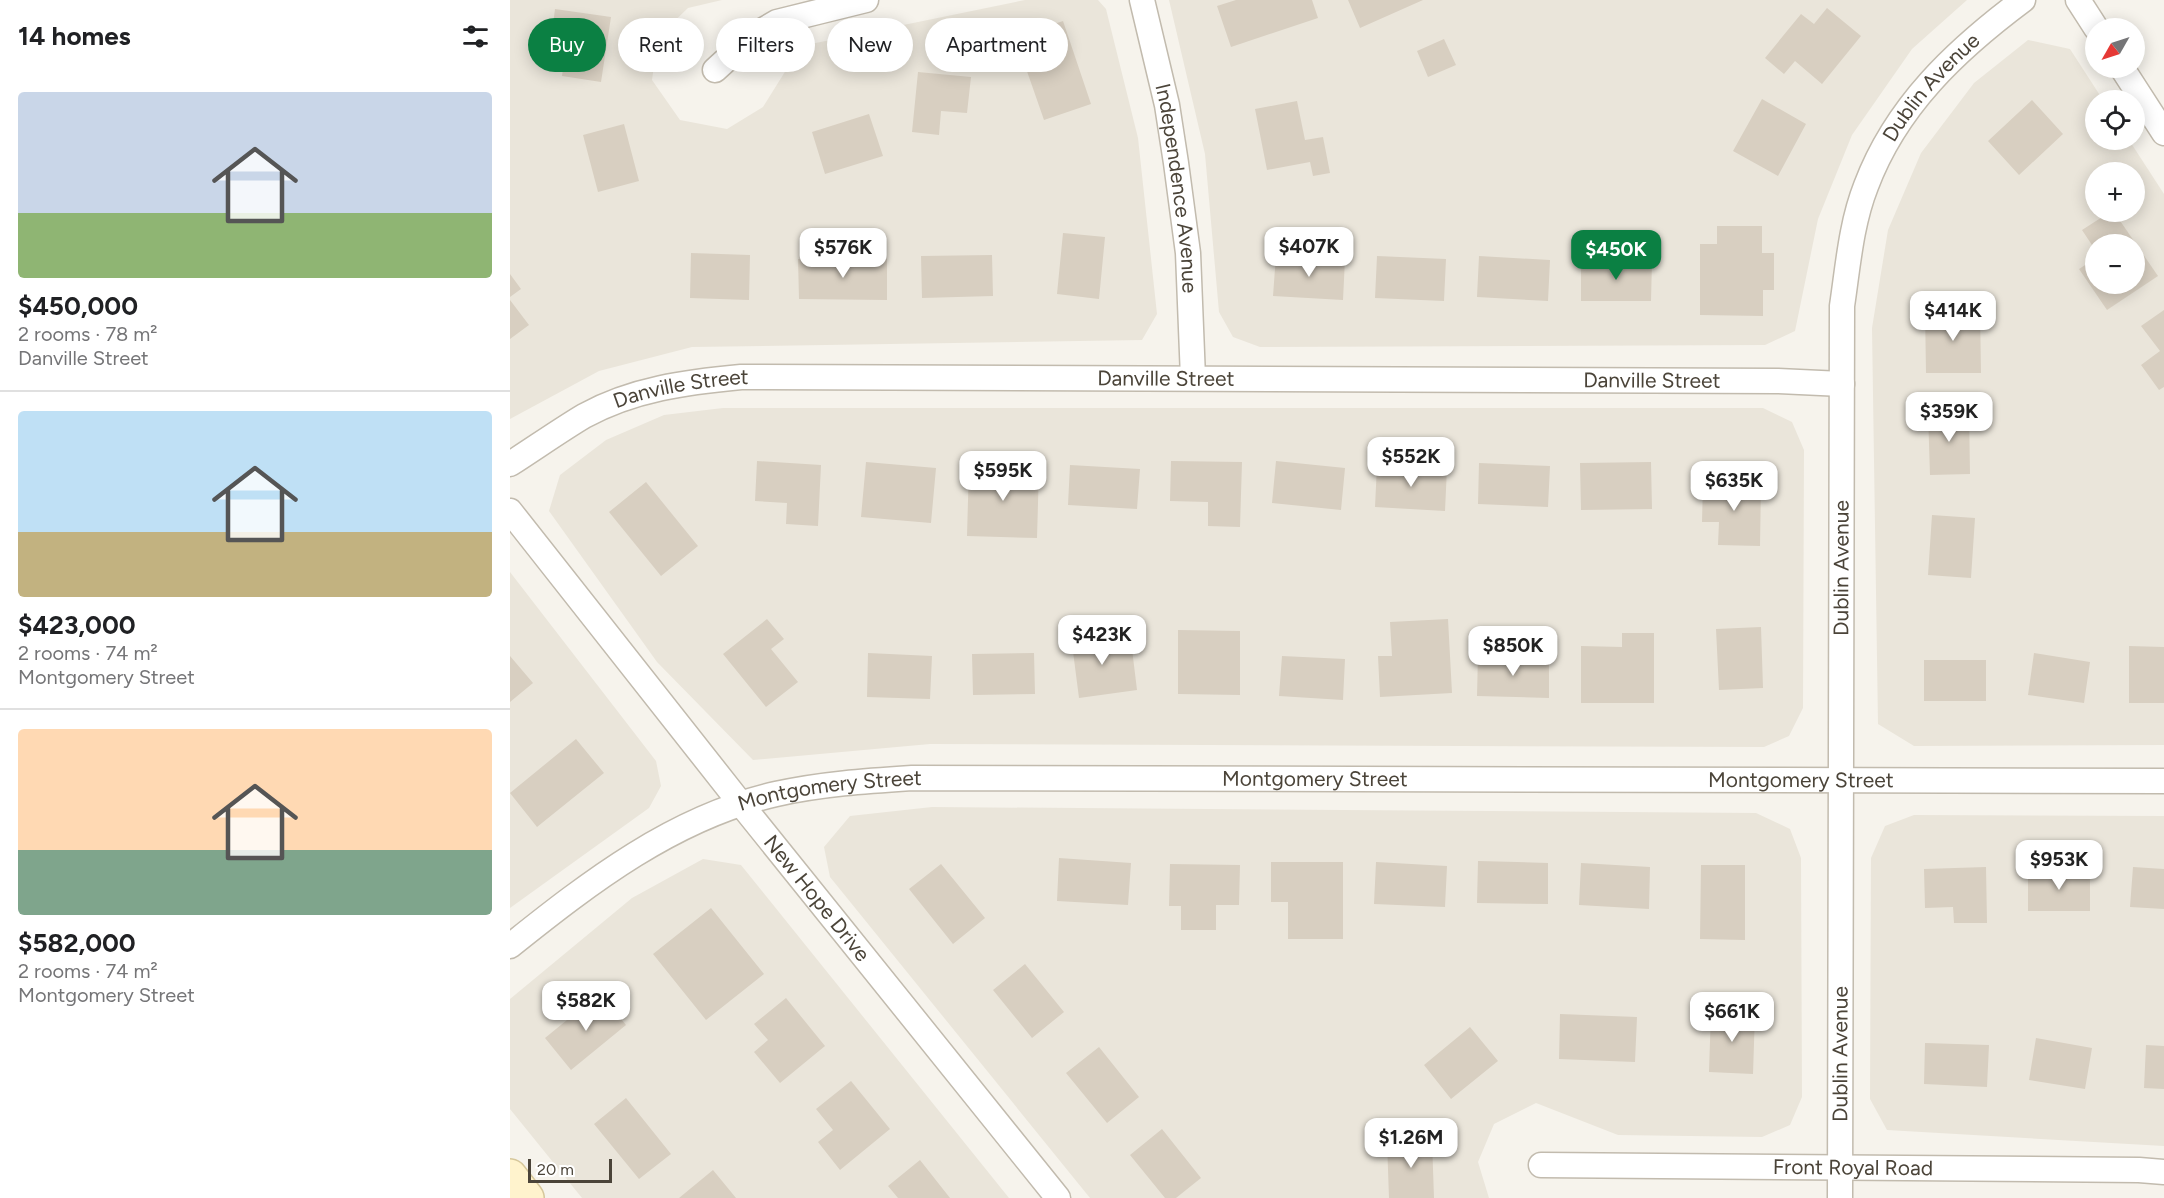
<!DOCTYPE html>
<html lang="en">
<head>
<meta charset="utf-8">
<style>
	:root { --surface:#fff; --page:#f2f2f2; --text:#202124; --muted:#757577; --line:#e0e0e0; --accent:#0b8043 }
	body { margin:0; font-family:Figtree,sans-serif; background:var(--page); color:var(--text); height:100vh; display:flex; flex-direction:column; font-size:22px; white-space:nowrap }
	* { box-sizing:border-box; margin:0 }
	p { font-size:20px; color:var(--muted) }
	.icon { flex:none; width:33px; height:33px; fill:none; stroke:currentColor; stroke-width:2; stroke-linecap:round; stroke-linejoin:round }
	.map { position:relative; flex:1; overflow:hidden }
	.sheet { display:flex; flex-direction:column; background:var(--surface); width:510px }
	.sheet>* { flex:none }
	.hud { position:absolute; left:18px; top:18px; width:570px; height:54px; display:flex; gap:12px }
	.needle { width:39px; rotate:231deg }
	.fabs { position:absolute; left:1575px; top:18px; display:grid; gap:12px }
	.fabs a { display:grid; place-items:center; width:60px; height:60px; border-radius:50%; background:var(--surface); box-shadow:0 3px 15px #0003; font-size:30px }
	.scale { position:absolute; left:18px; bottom:15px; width:84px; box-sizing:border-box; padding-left:6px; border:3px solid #4b4439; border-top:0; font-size:16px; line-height:21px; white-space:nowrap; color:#4b4439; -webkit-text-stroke:4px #fff; paint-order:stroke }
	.price { position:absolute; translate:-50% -51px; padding:0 14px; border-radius:12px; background:#fff; color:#222; font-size:20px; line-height:39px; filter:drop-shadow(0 2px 3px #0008) }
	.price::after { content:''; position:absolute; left:50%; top:36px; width:18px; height:14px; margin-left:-9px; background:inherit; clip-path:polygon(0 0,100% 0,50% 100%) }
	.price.current { background:var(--accent); color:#fff }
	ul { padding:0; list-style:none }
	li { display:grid; align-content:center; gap:12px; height:318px; padding:0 18px }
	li+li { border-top:2px solid var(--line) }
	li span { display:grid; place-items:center; height:186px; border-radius:6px; color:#555 }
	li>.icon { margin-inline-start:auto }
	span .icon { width:108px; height:108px; fill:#fffc; stroke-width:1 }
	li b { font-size:26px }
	h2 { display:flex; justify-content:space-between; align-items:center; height:72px; padding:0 18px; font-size:26px }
	.pill { padding:0 21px; border-radius:27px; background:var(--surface); box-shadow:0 3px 15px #0003; font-size:21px; line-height:54px }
	.pill.current { background:var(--accent); color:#fff }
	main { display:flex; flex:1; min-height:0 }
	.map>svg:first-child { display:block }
	.residential { fill:#eae5da; fill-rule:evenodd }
	.building { fill:#d8cfc1 }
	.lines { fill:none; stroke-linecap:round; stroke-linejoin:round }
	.minor-casing { stroke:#c2bbae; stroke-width:27 }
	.secondary-casing { stroke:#d6c79b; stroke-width:36 }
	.minor { stroke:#fff; stroke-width:24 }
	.secondary { stroke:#fff3cd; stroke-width:33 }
	.labels { text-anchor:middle; stroke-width:6; stroke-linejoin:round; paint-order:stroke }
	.street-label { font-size:21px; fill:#4b4439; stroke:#fff }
</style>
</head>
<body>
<main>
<section class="sheet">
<h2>14 homes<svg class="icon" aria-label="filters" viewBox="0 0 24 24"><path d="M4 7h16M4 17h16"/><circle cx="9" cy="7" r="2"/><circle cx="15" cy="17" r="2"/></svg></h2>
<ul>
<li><span style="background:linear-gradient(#c9d6e8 65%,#8fb573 0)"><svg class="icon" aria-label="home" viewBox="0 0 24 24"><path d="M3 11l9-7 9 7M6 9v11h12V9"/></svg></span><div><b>$450,000</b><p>2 rooms · 78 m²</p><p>Danville Street</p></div></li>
<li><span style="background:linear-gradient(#bfe0f5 65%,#c2b280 0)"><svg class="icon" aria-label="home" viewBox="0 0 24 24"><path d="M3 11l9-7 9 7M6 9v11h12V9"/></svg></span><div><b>$423,000</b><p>2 rooms · 74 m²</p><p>Montgomery Street</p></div></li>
<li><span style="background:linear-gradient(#ffd9b3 65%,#7fa58c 0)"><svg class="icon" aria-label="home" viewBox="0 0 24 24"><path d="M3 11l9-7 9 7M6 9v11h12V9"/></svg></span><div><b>$582,000</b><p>2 rooms · 74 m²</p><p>Montgomery Street</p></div></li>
</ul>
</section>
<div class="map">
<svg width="1654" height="1198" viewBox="0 0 1654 1198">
	<rect width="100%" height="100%" fill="#f6f3ec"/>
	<path class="residential" d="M0,0H212L178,8L148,37L142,80L170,120L217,129L253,107L291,46L515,0H588L596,9L628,138L647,314L632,340L182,347L89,371L0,419Z
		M659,0H1457L1402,49L1342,135L1308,219L1285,331L1255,345L750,347L723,337L709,312L695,154Z
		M1518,40L1560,49L1593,100H1586V140H1619L1654,194V745L1404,746L1368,724L1362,328L1378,230L1411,153L1464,83ZM1586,172H1624V212H1586ZM1586,244H1624V284H1586Z
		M213,408H1253L1282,422L1294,450L1293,708L1279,736L1254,747L420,744L243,760L147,662L39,511L50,475L96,440L154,415Z
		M0,572L146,761L151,786L139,808L0,908Z
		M422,807L1246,813L1280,829L1291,858L1292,1097L1280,1125L1252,1137L1108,1135L1026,1103L984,1124L968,1162L979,1198H580L320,877L314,847L340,816Z
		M1404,815L1654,816V1146L1377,1130L1360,1099L1361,858L1375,826Z
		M193,859L231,865L499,1198H72L0,1109V999L122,898Z"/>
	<path class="building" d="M726,0H802L808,18L721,47L707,6Z
		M838,0H913L850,28Z
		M1317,8L1351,36L1312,84L1285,61L1274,74L1255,58L1291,14L1304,24Z
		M45,9L101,17L91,82L52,76L57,42L41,40Z
		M553,21L581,104L534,120L505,37Z
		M934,39L946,65L918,77L907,51Z
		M408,72L461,77L457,113L431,111L429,135L402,132Z
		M1252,99L1296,124L1268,176L1223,151Z
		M1522,100L1553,134L1509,175L1478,141Z
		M787,101L795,140L813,137L820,173L803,176L800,162L757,170L745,109Z
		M359,114L373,156L315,174L302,132Z
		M114,124L129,181L88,192L73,135Z
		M1600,212H1604L1648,276L1597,310L1569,269L1586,258V284H1624V244H1586V251L1572,230Z
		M1207,226H1252V253H1264V290H1253V316L1190,315V244H1207Z
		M553,233L595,237L589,299L547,294Z
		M181,253L240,255L239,300L180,298Z
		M482,255L483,296L412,298L411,256Z
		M766,255L835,259L833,300L763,296Z
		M867,256L936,259L934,301L865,298Z
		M969,256L1040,260L1038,301L967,297Z
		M288,259H377V300L289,299Z
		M1071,260L1142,261L1141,301H1071Z
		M0,274L11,289L0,297Z
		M0,300L19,325L0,339Z
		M1415,310H1470L1471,373H1416Z
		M1654,310V387L1649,390L1631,365L1650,351L1631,326Z
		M1418,412H1459L1460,474L1420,475Z
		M247,461L311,465L308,526L276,524L277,503L245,501Z
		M661,461L732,462L730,527L698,526V502L660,501Z
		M766,461L835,468L831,510L762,503Z
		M356,462L426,468L421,523L351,517Z
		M1141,462L1142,509L1071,510L1070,463Z
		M969,463L1040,466L1038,507L968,504Z
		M560,465L630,469L627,509L558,505Z
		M867,465L937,468L935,511L865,507Z
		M459,466L529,469L527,538L457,536Z
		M136,482L188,546L151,576L99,512Z
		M1193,483L1251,484L1250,546L1208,545L1209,522H1192Z
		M1422,515L1465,518L1461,578L1418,575Z
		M257,619L274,639L261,649L288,682L256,707L213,654Z
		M938,619L942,693L870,697L868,656H882L880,622Z
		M1251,627L1253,688L1209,690L1206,629Z
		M668,630L730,631V695L668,694Z
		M600,631L603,651L622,649L627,690L569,698L561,636Z
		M1112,633H1144V703H1071V646L1112,647Z
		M1619,646L1654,647V703H1619Z
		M358,653L422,656L420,699L357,697Z
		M524,653L525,694L463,695L462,654Z
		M1524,653L1580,662L1574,703L1518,695Z
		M968,655L1039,657V698L967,696Z
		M0,656L23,683L0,702Z
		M772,656L835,659L833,700L769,696Z
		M1414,660H1476V701H1414Z
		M66,739L94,773L27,827L0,793Z
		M549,858L621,863L618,905L547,901Z
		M968,861L1038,863V904L967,903Z
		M761,862H833V939H778V902H761Z
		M866,862L937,866L935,907L864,904Z
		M1071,863L1140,867L1139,909L1069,905Z
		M431,864L475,918L443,944L399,889Z
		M660,864L730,865L729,905H706V930H671V906H659Z
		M1191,865H1235V940L1190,939Z
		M1476,867L1477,923H1444L1443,907L1415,908L1414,869Z
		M1623,867L1654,869V909L1620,907Z
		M1518,870H1580V911H1518Z
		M201,908L254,974L196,1020L143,954Z
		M515,964L554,1012L522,1038L483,990Z
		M90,993L116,1025L61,1070L35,1038Z
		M276,998L315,1046L270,1083L244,1052L258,1040L244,1024Z
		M1201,1011L1245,1013L1243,1074L1199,1072Z
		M1050,1014L1127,1017L1125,1062L1049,1059Z
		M960,1027L988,1061L941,1099L914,1065Z
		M1526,1038L1582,1048L1575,1089L1519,1080Z
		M1415,1043L1479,1045L1477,1087L1414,1084Z
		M1636,1045L1654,1046V1089L1634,1088Z
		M589,1047L629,1097L597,1123L556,1073Z
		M341,1081L380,1129L330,1170L308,1142L323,1130L306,1109Z
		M116,1098L161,1154L129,1179L84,1124Z
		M652,1129L691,1178L666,1198H655L620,1155Z
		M922,1140L924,1198H879L877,1141Z
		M410,1160L440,1198H388L378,1186Z
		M203,1170L226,1198H169Z"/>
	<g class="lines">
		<g class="minor-casing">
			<g id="minor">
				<path id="s1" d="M632,0L657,105L666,163L678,253L683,378"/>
				<path d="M1568,0L1586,28"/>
				<path d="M1612,68L1654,133"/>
				<path d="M205,70L241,37L267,22L356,0"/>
				<path id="s2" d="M0,464C25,448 49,431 74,416C123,389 177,382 231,377L1268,381L1332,384"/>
				<path id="s3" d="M0,511L231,804L548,1198"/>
				<path id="s4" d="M0,946C80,882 164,817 266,794C311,784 356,781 402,778L1654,781"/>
				<path id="s5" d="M1031,1165L1629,1170L1654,1172"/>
				<path id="s6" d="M1330,1198L1332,306C1338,266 1341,224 1356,186C1386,106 1446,50 1513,0"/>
			</g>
		</g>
		<g class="secondary-casing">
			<path id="secondary" d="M0,1176L17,1198"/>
		</g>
		<use href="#minor" class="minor"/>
		<use href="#secondary" class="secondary"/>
	</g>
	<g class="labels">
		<g class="street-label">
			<text dy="7" stroke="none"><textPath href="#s6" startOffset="1134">Dublin Avenue</textPath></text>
			<text dy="7" stroke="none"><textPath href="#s1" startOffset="192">Independence Avenue</textPath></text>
			<text dy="7" stroke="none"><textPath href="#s2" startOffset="676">Danville Street</textPath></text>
			<text dy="7" stroke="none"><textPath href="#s2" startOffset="1162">Danville Street</textPath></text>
			<text dy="7" stroke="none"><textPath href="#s2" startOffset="190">Danville Street</textPath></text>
			<text dy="7" stroke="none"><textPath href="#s6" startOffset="630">Dublin Avenue</textPath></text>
			<text dy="7" stroke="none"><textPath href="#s4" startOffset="849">Montgomery Street</textPath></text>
			<text dy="7" stroke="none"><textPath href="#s4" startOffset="1335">Montgomery Street</textPath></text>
			<text dy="7" stroke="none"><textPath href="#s4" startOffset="363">Montgomery Street</textPath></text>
			<text dy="7" stroke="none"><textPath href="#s3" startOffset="494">New Hope Drive</textPath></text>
			<text dy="7" stroke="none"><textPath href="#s6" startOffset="144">Dublin Avenue</textPath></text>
			<text dy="7" stroke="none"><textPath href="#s5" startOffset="312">Front Royal Road</textPath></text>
		</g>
	</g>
</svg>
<div class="fabs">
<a><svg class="needle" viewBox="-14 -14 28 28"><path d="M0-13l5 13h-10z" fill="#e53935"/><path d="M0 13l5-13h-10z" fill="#757577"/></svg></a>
<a><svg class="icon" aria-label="locate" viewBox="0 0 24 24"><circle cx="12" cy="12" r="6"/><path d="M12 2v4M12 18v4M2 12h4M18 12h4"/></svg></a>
<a>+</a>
<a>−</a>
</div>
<div class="scale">20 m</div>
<b class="price" style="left:799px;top:278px">$407K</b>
<b class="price" style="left:333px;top:279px">$576K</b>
<b class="price current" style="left:1106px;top:281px">$450K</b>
<b class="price" style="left:1443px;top:342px">$414K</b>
<b class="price" style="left:1439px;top:443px">$359K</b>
<b class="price" style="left:901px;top:488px">$552K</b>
<b class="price" style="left:493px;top:502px">$595K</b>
<b class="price" style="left:1224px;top:512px">$635K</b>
<b class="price" style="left:592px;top:666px">$423K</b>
<b class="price" style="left:1003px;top:677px">$850K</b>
<b class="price" style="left:1549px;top:891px">$953K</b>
<b class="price" style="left:76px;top:1032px">$582K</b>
<b class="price" style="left:1222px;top:1043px">$661K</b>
<b class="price" style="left:901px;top:1169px">$1.26M</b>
<div class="hud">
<a class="pill current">Buy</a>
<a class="pill">Rent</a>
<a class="pill">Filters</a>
<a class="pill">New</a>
<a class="pill">Apartment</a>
</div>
</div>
</main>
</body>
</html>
